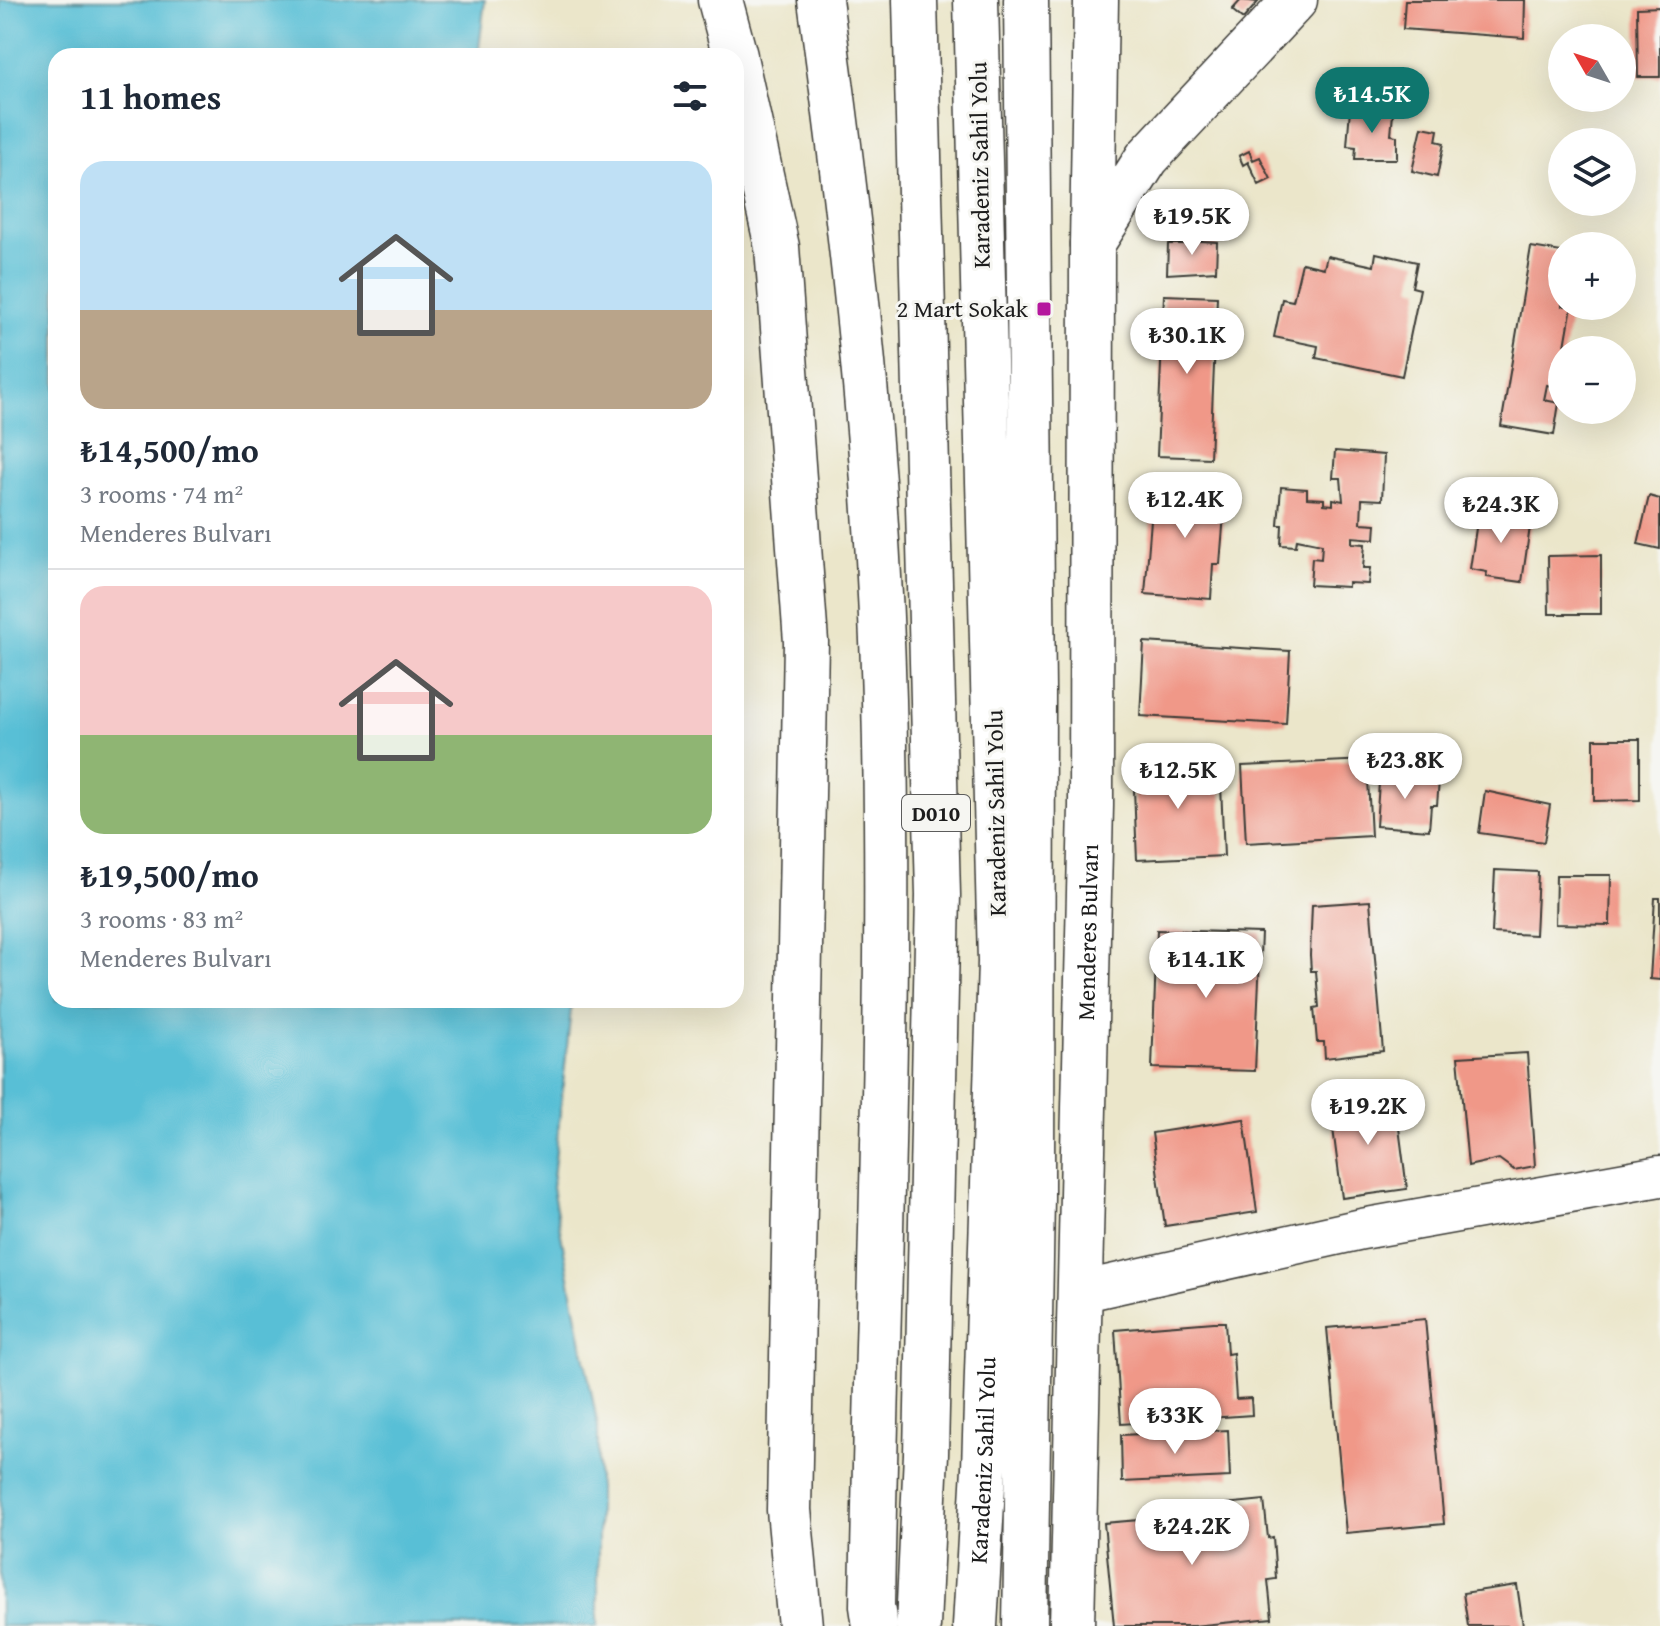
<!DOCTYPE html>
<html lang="en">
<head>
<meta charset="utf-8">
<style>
	:root { --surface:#fff; --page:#f2f2f3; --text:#1f2937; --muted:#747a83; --line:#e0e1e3; --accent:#0f766e }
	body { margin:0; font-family:"Gentium Book Plus",serif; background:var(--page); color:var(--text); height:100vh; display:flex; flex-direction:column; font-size:30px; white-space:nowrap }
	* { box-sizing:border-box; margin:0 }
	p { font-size:26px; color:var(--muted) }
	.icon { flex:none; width:44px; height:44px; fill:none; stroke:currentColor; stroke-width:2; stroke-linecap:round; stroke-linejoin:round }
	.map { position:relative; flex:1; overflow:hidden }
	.sheet { position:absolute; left:48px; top:48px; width:696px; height:960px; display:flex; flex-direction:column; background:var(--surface); border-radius:24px; box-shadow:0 8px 32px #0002 }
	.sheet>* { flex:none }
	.needle { width:52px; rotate:309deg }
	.fabs { position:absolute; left:1548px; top:24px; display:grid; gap:16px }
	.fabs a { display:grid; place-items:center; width:88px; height:88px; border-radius:50%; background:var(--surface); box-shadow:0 8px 32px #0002; font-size:40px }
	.price { position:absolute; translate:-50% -68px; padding:0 18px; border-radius:28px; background:#fff; color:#222; font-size:26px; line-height:52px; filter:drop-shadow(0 2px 4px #0008) }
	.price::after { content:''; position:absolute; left:50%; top:48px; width:24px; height:18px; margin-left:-12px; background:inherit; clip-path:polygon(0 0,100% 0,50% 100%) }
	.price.current { background:var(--accent); color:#fff }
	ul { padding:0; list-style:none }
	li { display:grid; align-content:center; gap:16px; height:424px; padding:0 32px }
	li+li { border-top:2px solid var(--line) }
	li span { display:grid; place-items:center; height:248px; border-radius:24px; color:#555 }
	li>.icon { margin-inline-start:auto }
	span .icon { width:144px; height:144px; fill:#fffc; stroke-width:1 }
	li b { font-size:34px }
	h2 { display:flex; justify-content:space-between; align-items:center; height:96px; padding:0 32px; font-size:34px }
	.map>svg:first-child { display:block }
	.water { fill:#59bfd6; stroke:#3a6e79; stroke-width:2 }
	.building { fill:#f09888 }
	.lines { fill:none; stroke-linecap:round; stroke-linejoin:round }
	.minor-casing { stroke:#3b3a36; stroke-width:43 }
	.tertiary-casing { stroke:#3b3a36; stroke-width:47 }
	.secondary-casing { stroke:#3b3a36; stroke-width:47 }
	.trunk-casing { stroke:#3b3a36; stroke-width:47 }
	.minor { stroke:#fff; stroke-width:40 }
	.tertiary { stroke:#fff; stroke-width:44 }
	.secondary { stroke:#fff; stroke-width:44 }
	.trunk { stroke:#fff; stroke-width:44 }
	.poi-dot { fill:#b5179e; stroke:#f6f6f2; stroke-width:3 }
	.labels { text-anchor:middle; stroke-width:6; stroke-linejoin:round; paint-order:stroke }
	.shield { fill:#f6f6f2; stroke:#5d5d5c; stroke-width:2 }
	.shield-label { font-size:22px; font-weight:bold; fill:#1c1c1c }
	.street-label { font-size:24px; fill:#1c1c1c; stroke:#f6f6f2 }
	.poi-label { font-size:24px; fill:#1c1c1c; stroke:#f6f6f2; text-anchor:end }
</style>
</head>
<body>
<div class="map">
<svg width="1660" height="1626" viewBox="0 0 1660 1626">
	<rect width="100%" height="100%" fill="#f6f6f2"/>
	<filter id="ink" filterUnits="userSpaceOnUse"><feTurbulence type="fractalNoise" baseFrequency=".0125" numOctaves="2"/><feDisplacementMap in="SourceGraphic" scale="16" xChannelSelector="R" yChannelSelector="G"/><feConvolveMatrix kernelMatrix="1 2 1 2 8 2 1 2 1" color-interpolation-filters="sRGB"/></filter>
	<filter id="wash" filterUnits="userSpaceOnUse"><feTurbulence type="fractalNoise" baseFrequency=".006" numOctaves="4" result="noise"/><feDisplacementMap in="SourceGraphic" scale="32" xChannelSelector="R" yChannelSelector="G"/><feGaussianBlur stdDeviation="1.8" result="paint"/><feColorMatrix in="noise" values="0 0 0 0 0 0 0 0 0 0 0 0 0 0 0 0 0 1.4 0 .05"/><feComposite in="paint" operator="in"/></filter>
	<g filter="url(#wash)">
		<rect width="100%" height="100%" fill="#ebe6ca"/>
		<path class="water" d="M0,0H485L478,56H56V1000H572L552,1188L598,1427V1626H0Z"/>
		<g id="blocks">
			<path class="building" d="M1241,0L1258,2L1243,19L1232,10Z
				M1405,0H1525L1524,38L1403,29Z
				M1660,7V77H1638L1637,8Z
				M1350,109L1393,113L1391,135L1397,136V159H1355L1356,147L1347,146Z
				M1422,127L1438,130L1436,141L1444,143L1437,177L1412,171Z
				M1249,151L1253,160L1260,157L1271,179L1259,185L1248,162L1243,165L1239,156Z
				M1185,240L1217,242L1216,271L1167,274L1168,244H1185Z
				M1531,247L1562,252V306H1572L1558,387L1547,385L1544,400L1559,403L1554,435L1501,426Z
				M1376,253L1417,262L1412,287L1420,289L1402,376L1316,358L1318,346L1274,337L1282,299L1293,301L1302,263L1324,268L1327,256L1374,266Z
				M1164,295L1217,297L1210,458L1157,456Z
				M1335,451L1384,455L1382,500L1362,499L1361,523L1376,524L1375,539L1352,537V543L1365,544L1363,568H1370L1368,584L1348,583V587L1310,585L1312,558L1321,559L1322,544L1297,539L1296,546L1281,545L1282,525H1278L1281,487L1307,489V498L1324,499V504L1333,505V499L1343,501L1341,478H1333Z
				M1154,483L1226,489L1220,564H1213L1211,599L1145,594Z
				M1649,496L1660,499V549L1638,544Z
				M1479,508L1531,520L1522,582L1486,577L1487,572L1470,569Z
				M1601,555V614H1549L1548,556Z
				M1144,642L1290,651L1286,724L1140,716Z
				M1594,739H1640V800L1594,801Z
				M1367,760L1371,836L1246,843L1242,766Z
				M1220,762L1224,856L1137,860L1133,766Z
				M1380,768L1404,770L1403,778L1439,781L1437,805H1431L1429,830L1376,826Z
				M1485,791L1550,805L1544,842L1479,833Z
				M1495,870L1538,872L1535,935L1492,933Z
				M1556,875H1611L1610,925L1555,924Z
				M1655,898H1660V980L1650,979Z
				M1370,901L1383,1051L1325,1058L1324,1042H1317L1314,1008L1319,1007L1316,971H1311L1310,955L1312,905Z
				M1157,930L1261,933L1255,1071L1152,1068Z
				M1527,1053L1535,1166L1514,1170L1499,1159L1468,1166L1458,1057Z
				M1395,1097L1407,1189L1342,1198L1330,1105Z
				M1244,1119L1257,1212L1165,1226L1152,1133Z
				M1425,1319L1444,1524L1346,1533L1327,1328Z
				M1214,1322H1225L1227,1354L1233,1353L1236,1399L1251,1398L1252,1415L1121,1424L1115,1330Z
				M1228,1430L1230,1477L1122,1482L1121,1435Z
				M1264,1500L1268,1538L1273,1537L1276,1579L1268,1580L1272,1618L1193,1626H1114L1104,1523L1187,1516L1185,1508Z
				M1517,1585L1523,1626H1468L1463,1593Z"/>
		</g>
	</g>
	<g filter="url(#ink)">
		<use href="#blocks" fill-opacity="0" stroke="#3b3a36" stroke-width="2"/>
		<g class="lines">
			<g class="minor-casing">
				<path id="minor" d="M1080,1292L1362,1229L1660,1176"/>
			</g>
			<g class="tertiary-casing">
				<path id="tertiary" d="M720,0L735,56
					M736,62L777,247L806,642L789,1510L800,1626
					M1092,244L1147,158L1295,0"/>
			</g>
			<g class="secondary-casing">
				<g id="secondary">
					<path d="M820,0C852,233 878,465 884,700C892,1003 877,1304 872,1606L875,1626"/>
					<path d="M1025,1626L1032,1197L1033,690L1026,0"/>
					<path id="s1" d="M1072,1626L1091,806L1092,244L1096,0"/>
				</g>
			</g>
			<g class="trunk-casing">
				<g id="trunk">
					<path d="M915,0L938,895L926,1454L918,1626"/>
					<path id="s2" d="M975,1626L984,1468L1000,962L976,0"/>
				</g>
			</g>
			<use href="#minor" class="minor"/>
			<use href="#tertiary" class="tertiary"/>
			<use href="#secondary" class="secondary"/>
			<use href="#trunk" class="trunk"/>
		</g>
	</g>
	<rect class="poi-dot" x="1036" y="301" width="16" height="16" rx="4"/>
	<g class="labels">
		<rect class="shield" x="902" y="795" width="68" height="36" rx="6"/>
		<g class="shield-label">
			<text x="936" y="821">D010</text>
		</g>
		<g class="street-label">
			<text transform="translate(980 165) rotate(-91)" y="8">Karadeniz Sahil Yolu</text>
			<text transform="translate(996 813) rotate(-91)" y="8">Karadeniz Sahil Yolu</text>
			<text dy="8" stroke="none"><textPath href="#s1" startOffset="694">Menderes Bulvarı</textPath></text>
			<text dy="8" stroke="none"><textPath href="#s2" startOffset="166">Karadeniz Sahil Yolu</textPath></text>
		</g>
		<g class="poi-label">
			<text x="1028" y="317">2 Mart Sokak</text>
		</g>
	</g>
</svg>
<div class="fabs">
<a><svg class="needle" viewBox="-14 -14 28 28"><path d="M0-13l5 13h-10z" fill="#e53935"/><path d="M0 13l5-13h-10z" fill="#747a83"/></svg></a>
<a><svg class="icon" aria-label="layers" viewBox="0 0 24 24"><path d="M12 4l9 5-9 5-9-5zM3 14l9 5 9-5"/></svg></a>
<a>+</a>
<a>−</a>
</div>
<b class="price current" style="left:1372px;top:135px">₺14.5K</b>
<b class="price" style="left:1192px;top:257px">₺19.5K</b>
<b class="price" style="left:1187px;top:376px">₺30.1K</b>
<b class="price" style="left:1185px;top:540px">₺12.4K</b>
<b class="price" style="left:1501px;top:545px">₺24.3K</b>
<b class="price" style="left:1405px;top:801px">₺23.8K</b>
<b class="price" style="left:1178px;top:811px">₺12.5K</b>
<b class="price" style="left:1206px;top:1000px">₺14.1K</b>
<b class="price" style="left:1368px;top:1147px">₺19.2K</b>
<b class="price" style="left:1175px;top:1456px">₺33K</b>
<b class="price" style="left:1192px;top:1567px">₺24.2K</b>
<section class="sheet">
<h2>11 homes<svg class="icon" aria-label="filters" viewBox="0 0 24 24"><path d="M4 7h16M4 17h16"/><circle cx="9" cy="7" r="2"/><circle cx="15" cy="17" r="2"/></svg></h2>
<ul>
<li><span style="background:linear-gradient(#bfe0f5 60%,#b9a48a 0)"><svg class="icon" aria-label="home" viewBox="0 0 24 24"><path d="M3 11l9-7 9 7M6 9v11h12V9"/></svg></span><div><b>₺14,500/mo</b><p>3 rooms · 74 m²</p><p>Menderes Bulvarı</p></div></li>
<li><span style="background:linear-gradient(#f6c9c9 60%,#8fb573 0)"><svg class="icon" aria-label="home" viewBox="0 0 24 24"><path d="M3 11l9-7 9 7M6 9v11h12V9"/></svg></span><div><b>₺19,500/mo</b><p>3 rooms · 83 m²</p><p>Menderes Bulvarı</p></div></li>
</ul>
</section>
</div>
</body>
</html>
